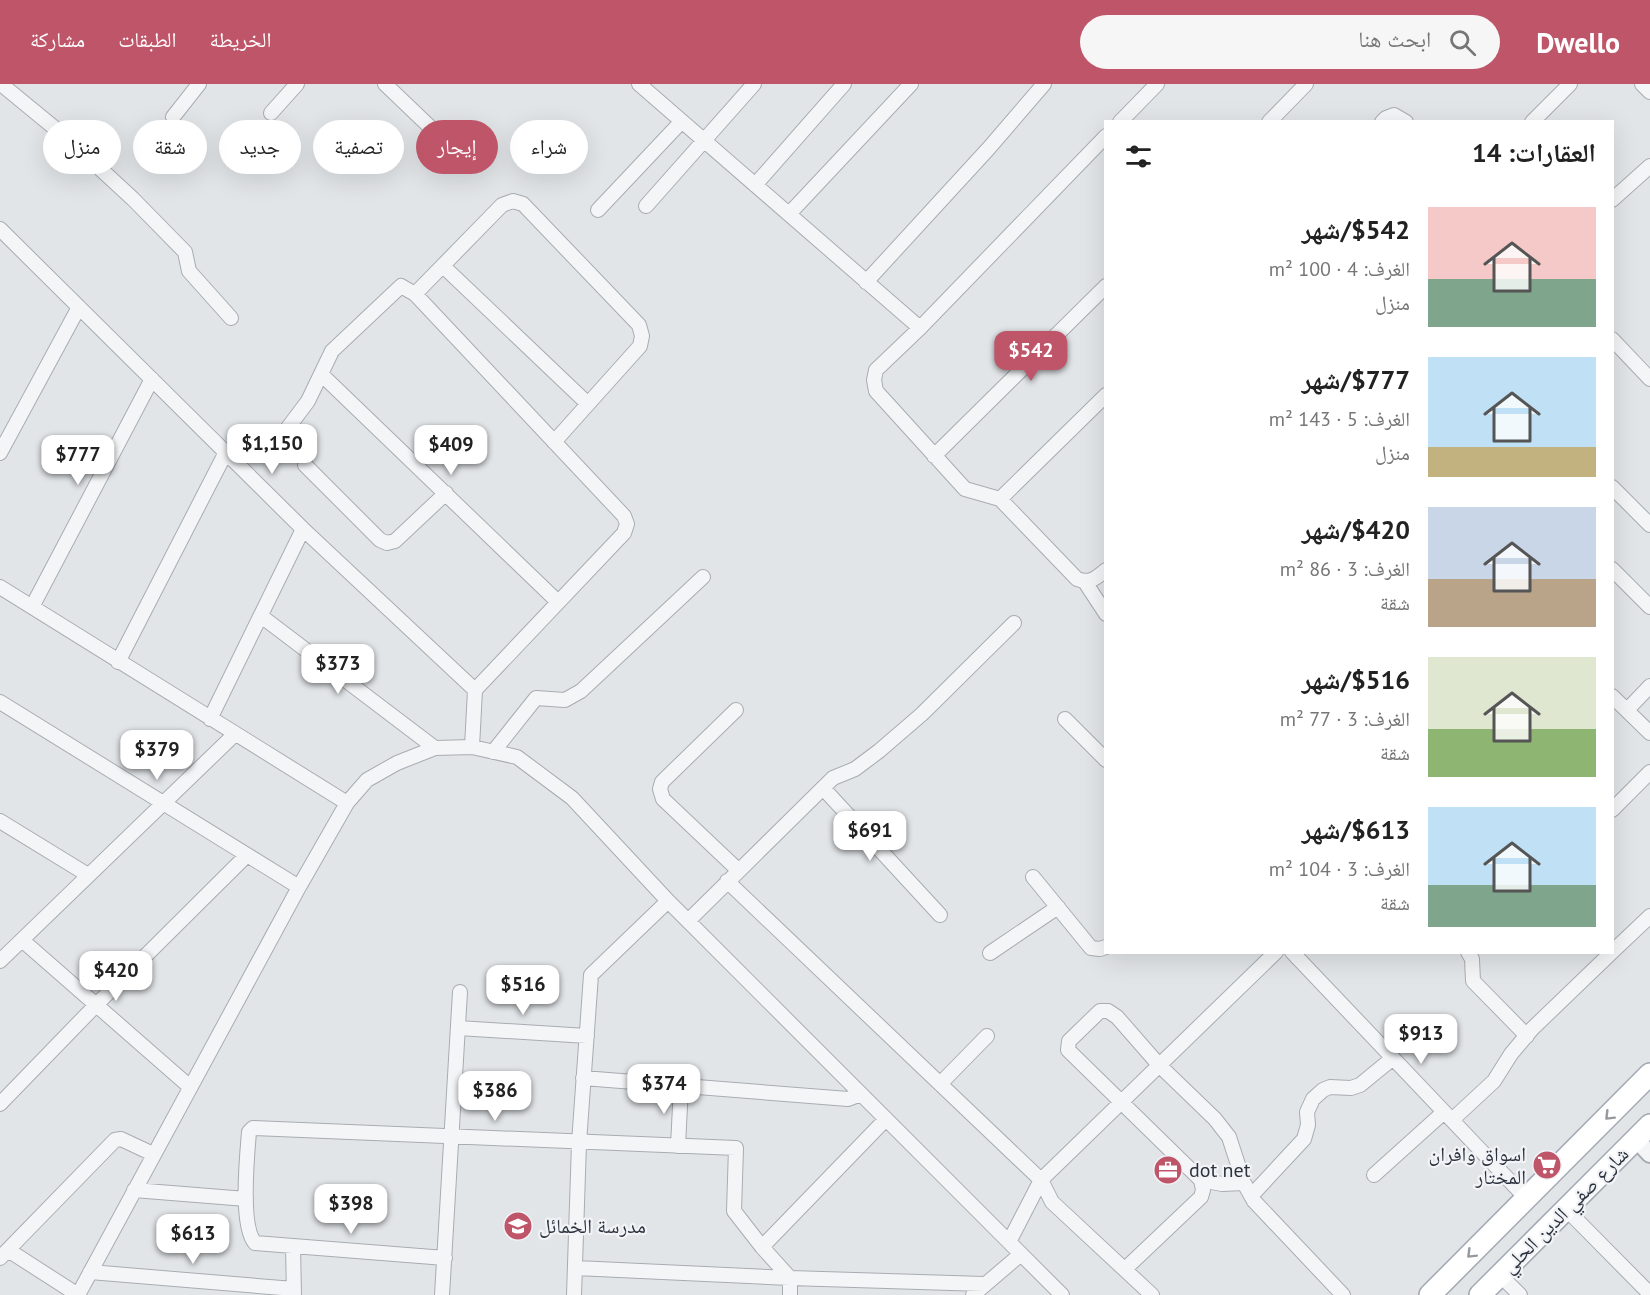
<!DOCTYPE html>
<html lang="ar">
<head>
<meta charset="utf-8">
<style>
	:root { --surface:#fff; --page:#f6f6f6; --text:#222; --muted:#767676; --accent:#bf5569 }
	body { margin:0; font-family:"PT Sans","Noto Naskh Arabic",sans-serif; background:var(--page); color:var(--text); direction:rtl; height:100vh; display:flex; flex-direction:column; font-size:22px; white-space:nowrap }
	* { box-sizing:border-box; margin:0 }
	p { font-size:20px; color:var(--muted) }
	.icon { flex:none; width:33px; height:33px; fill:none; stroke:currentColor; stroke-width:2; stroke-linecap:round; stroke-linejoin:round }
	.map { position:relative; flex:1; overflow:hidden; direction:ltr }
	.details { position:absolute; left:1104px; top:36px; width:510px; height:834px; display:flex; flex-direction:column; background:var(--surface); border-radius:0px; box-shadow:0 6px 24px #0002; direction:rtl }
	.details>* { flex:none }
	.guide { position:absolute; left:18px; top:36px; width:570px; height:54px; direction:rtl; display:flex; gap:12px }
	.price { position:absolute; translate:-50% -51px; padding:0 14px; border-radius:12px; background:#fff; color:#222; font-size:20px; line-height:39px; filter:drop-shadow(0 2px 3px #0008) }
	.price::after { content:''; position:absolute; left:50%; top:36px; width:18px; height:14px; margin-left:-9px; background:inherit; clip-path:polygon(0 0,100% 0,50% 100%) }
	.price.active { background:var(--accent); color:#fff }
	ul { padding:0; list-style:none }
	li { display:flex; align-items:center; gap:18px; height:150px; padding:0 18px }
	li span { display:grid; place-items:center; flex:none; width:168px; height:120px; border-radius:0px; color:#555 }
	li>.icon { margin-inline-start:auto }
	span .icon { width:72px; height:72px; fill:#fffc; stroke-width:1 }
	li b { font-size:26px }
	h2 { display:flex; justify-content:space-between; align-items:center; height:72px; padding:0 18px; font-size:26px }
	.pill { padding:0 21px; border-radius:27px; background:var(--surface); box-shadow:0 6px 24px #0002; font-size:21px; line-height:54px }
	.pill.active { background:var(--accent); color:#fff }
	header { display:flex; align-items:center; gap:36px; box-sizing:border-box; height:84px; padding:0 30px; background:var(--accent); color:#fff }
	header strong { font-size:28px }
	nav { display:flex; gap:33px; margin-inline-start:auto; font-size:21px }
	.search { width:420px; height:54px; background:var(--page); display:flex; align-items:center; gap:15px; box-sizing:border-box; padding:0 21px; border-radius:33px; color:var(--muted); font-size:22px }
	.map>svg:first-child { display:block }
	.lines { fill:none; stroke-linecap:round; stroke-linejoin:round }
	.minor-casing { stroke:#a8acb2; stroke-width:16 }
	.tertiary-casing { stroke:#a8acb2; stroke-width:20 }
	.primary-casing { stroke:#a2a9b3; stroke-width:24 }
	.minor { stroke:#f4f5f7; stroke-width:14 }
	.tertiary { stroke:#f4f5f7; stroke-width:16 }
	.primary { stroke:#fff; stroke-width:21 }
	.oneway { stroke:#96999e }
	.labels { text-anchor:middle; stroke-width:4.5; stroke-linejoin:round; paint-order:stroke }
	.poi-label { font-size:20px; fill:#2c333e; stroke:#f1f3f6; text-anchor:start }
	.street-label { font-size:20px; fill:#2c333e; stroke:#f1f3f6 }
</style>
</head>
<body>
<header>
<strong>Dwello</strong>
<div class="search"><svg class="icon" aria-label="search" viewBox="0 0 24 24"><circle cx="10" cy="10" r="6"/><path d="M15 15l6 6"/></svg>ابحث هنا</div>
<nav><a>الخريطة</a><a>الطبقات</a><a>مشاركة</a></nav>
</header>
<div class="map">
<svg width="1650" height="1211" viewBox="0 0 1650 1211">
	<rect width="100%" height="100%" fill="#e2e5e8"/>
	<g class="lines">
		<g class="minor-casing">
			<path id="minor" d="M1,0L68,55L133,115L185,168L189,187L231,234
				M385,0L453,65
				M639,0L920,244
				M1642,0L1650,8
				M271,29L297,0
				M173,33L199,0
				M1120,38L1157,0
				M1269,38L1306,0
				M1382,38L1386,34L1394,31L1406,38
				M1532,38L1570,0
				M1106,52L920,244L876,286L874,296L876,307L965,405L1000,415L1077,495C1090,500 1096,494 1106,486
				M755,101L844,0
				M1612,116L1650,82
				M646,122L754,0
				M598,126L682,37
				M789,130L911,0
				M0,145L303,445L475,606L472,663
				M443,182L588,320
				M866,198L989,64L1044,0
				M415,210L502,121L513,117L523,120L639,241L642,252L640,262L554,358
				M1612,255L1650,295
				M321,290L558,518
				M287,345L308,317L332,267L401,202L415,210L624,432L627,440L624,449L475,606
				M0,369L79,223
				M934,372L1106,202
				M305,381L380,456L387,459L395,457L446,409
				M1612,403L1650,441
				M1000,415L1106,311
				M1612,485L1650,523
				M1085,498L1106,530
				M0,503L347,719
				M32,523L152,295
				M261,532L435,664
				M118,578L226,368
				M1612,612L1650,649
				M0,618L299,803
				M736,626L662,698L660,705L663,715L738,786
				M1627,626L1650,602
				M210,635L303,445
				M1065,635L1106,676
				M493,668L536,614L565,616L581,607L703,493
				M823,704L940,831
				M1612,726L1650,688
				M0,737L88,791
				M1033,793L1091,864L1100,865L1106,863
				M727,797L1041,1096L1052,1118L1152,1211
				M688,837L833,694L855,685L879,667L922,630L1014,539
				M22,856L190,1003
				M1292,868L1526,1114
				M1468,868L1472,875L1473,897L1527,952
				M1612,868L1650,832
				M990,869L1058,823
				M0,877L235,650
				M458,944L587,952
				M583,994L848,1015L861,1010
				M940,1000L987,952
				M0,1020L95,922L247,771
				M1452,1036L1494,997L1511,970L1532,945L1612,868
				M678,1062L681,1002
				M1374,1091L1444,1028
				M1201,1096L1222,1100L1244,1099
				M134,1106L246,1115
				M1251,1112L1304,1055L1308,1041L1307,1028L1313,1015L1323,1006L1330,1003L1351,1004L1360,1001L1393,974
				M1566,1125L1650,1210
				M1009,1158L1041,1096L1276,868
				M293,1162L294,1211
				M762,1163L886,1035
				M8,1166L78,1211
				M0,1174L115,1056L121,1055L153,1070
				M445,1174L255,1159C240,1142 247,1072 249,1048L253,1044L736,1064L734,1127L762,1163L790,1194V1211
				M576,1184L790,1194L984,1200
				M1125,1185L1201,1113L1203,1106L1201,1096L1068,966L1069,957L1100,927H1108L1117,933L1159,981L1215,1035L1229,1053L1244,1099L1254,1117L1343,1211
				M90,1188L294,1205
				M1500,1191L1520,1211
				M78,1211L299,803L347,719L367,696L397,679L435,664L472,663L517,673L572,714L668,817L1062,1211
				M442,1211L460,908
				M574,1211L579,1059L591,891L668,817
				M973,1211L1021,1170"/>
		</g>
		<g class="tertiary-casing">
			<path id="tertiary" d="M1636,1055L1650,1070"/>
		</g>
		<g class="primary-casing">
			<path id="primary" d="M1430,1211L1650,990
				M1480,1211L1650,1041"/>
		</g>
		<use href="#minor" class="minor"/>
		<use href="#tertiary" class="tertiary"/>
		<use href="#primary" class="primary"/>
	</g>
	<defs><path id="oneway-chevron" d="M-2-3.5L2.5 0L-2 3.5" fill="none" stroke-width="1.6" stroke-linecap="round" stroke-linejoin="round" transform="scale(1.5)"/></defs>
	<g class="oneway">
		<use href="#oneway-chevron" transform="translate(1609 1032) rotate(135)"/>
		<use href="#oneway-chevron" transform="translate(1471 1170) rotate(135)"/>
	</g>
	<defs>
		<g id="supermarket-disc" transform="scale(1.5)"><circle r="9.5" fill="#bf5569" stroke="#f1f3f6"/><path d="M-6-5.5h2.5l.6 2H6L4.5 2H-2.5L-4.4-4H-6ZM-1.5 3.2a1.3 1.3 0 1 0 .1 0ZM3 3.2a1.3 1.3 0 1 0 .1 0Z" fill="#fff"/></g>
		<g id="office-disc" transform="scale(1.5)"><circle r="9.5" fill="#bf5569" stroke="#f1f3f6"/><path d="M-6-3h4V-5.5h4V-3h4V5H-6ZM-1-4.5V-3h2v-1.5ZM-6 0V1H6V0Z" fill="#fff"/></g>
		<g id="school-disc" transform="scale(1.5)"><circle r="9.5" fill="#bf5569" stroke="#f1f3f6"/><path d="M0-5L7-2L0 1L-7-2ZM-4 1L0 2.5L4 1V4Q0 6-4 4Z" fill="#fff"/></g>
	</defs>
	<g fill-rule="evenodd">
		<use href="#supermarket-disc" x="1547" y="1081"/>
		<use href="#office-disc" x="1168" y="1086"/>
		<use href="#school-disc" x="518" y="1142"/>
	</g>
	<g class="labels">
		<g class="poi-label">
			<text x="1526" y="1077" text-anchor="end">اسواق وافران<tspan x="1526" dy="23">المختار</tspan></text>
			<text x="1189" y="1093">dot net</text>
			<text x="539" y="1149">مدرسة الخمائل</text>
		</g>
		<g class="street-label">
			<text transform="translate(1565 1126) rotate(-45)" y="7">شارع صفي الدين الحلي</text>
		</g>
	</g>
</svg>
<b class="price active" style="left:1031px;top:298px">$542</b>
<b class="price" style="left:272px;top:391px">$1,150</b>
<b class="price" style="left:451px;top:392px">$409</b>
<b class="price" style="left:78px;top:402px">$777</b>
<b class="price" style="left:338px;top:611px">$373</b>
<b class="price" style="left:157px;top:697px">$379</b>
<b class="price" style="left:870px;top:778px">$691</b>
<b class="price" style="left:116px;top:918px">$420</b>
<b class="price" style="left:523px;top:932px">$516</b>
<b class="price" style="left:1421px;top:981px">$913</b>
<b class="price" style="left:664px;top:1031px">$374</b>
<b class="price" style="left:495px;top:1038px">$386</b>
<b class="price" style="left:351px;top:1151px">$398</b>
<b class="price" style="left:193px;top:1181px">$613</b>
<div class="guide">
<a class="pill">شراء</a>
<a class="pill active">إيجار</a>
<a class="pill">تصفية</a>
<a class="pill">جديد</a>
<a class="pill">شقة</a>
<a class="pill">منزل</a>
</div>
<section class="details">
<h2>العقارات: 14<svg class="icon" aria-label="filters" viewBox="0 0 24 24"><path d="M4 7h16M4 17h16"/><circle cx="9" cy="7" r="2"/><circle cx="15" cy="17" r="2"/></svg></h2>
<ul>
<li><span style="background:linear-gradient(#f6c9c9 60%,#7fa58c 0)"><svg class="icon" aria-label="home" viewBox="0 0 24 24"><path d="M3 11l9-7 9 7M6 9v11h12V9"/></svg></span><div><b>$542/شهر</b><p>الغرف: 4 · 100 m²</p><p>منزل</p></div></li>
<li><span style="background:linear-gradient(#bfe0f5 75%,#c2b280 0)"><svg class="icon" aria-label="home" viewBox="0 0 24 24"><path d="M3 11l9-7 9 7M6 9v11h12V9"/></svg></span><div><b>$777/شهر</b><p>الغرف: 5 · 143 m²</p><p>منزل</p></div></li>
<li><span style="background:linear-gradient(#c9d6e8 60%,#b9a48a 0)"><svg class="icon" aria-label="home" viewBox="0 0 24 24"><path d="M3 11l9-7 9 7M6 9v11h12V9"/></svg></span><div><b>$420/شهر</b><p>الغرف: 3 · 86 m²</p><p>شقة</p></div></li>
<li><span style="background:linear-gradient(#dfe7d0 60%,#8fb573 0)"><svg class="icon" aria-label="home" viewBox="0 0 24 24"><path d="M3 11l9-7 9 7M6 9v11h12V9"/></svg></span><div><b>$516/شهر</b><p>الغرف: 3 · 77 m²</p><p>شقة</p></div></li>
<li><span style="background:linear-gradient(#bfe0f5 65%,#7fa58c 0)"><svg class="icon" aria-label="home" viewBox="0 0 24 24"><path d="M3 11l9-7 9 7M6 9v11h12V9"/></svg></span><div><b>$613/شهر</b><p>الغرف: 3 · 104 m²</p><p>شقة</p></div></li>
</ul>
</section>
</div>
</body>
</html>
